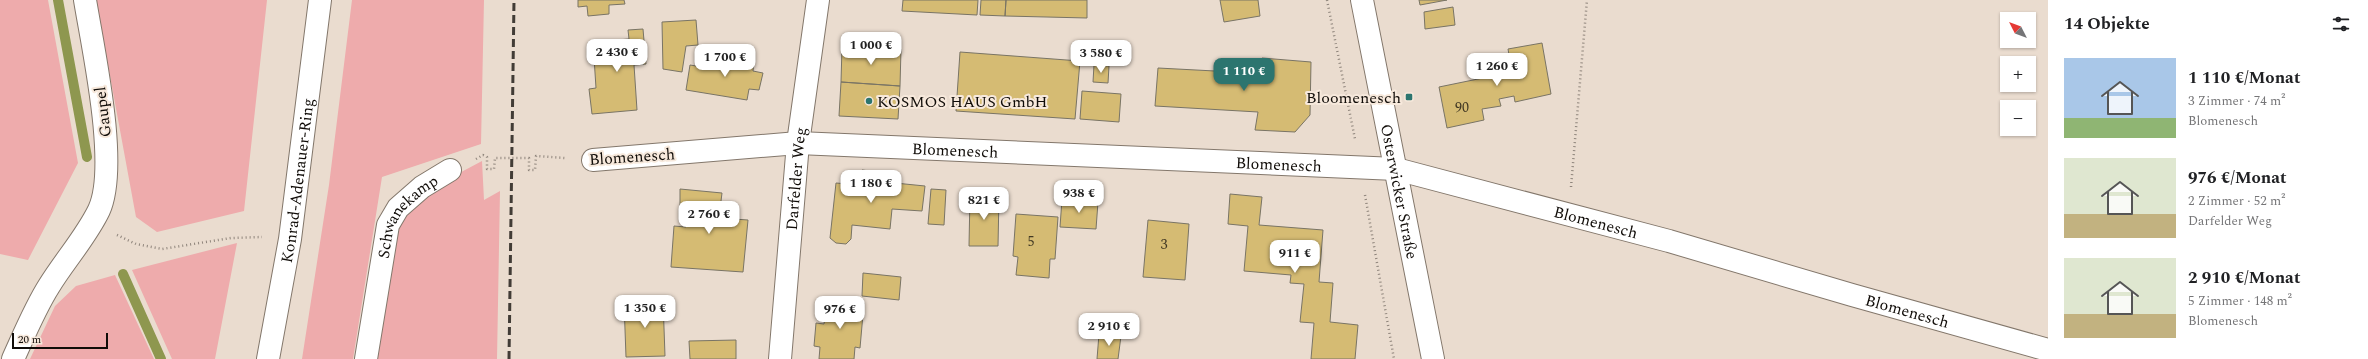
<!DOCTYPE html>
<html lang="de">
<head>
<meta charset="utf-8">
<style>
	:root { --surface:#fff; --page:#f2f2f2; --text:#202124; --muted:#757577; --accent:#2c756f }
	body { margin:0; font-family:Spectral,serif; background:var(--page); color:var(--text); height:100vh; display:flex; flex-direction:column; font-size:15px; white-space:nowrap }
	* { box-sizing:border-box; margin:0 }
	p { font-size:13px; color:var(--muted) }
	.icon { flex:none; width:22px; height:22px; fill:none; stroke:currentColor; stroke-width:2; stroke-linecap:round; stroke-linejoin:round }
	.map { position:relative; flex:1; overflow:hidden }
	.side { display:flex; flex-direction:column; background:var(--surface); width:320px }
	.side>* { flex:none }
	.needle { width:26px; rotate:312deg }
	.controls { position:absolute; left:2000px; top:12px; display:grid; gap:8px }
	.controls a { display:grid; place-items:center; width:36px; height:36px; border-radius:0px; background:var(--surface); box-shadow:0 1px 3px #0004; font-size:20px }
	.scale { position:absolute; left:12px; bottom:10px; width:96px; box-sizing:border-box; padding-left:4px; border:2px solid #100c08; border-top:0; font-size:11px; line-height:14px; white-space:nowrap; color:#100c08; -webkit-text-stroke:3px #f7e9dc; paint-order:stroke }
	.price { position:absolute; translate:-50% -34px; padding:0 9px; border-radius:8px; background:#fff; color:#222; font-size:13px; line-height:26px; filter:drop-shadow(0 1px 2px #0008) }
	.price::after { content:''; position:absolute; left:50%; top:24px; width:12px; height:9px; margin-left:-6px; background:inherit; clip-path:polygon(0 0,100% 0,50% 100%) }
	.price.selected { background:var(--accent); color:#fff }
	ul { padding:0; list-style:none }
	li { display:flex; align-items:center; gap:12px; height:100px; padding:0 16px }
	li span { display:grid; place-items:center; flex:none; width:112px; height:80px; border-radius:0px; color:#555 }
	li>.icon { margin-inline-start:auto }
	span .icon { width:48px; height:48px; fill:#fffc; stroke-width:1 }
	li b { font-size:17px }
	h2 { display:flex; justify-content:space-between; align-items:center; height:48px; padding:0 16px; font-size:17px }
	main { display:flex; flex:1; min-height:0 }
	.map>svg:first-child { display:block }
	.green { fill:#eeabac }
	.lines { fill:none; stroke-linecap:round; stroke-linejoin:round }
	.stream { stroke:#8e974f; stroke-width:10 }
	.building { fill:#d5bb73; stroke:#797465 }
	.minor-casing { stroke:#83776b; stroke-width:24 }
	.major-casing { stroke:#83776b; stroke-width:24 }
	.path { stroke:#8f857c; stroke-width:2.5; stroke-dasharray:1 3; stroke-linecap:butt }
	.minor { stroke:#fff; stroke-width:22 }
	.major { stroke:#fff; stroke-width:22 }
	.rail { stroke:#423c36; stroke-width:3; stroke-dasharray:8 4; stroke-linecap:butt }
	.poi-dot { fill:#2c756f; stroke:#f7e9dc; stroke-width:1.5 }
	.labels { text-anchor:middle; stroke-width:4; stroke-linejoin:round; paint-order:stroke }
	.number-label { font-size:14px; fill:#413823 }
	.poi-label { font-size:16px; fill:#100c08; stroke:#f7e9dc; text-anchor:end }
	.street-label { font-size:16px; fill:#100c08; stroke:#f7e9dc }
</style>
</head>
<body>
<main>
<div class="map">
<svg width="2048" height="359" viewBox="0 0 2048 359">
	<rect width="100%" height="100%" fill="#eadccf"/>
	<path class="green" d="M0,0H48L78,163L28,260L0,254Z
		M96,0H267L244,211L157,232L136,217Z
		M352,0H484L481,144L382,177L353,359H302L329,185Z
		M482,161L484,200L500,191L497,359H375L395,234L408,207L435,186Z
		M237,243L215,359H172L132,270Z
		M115,275L154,359H30L55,306L76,286Z"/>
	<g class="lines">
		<path class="stream" d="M58,0L87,157
			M123,274L161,359"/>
	</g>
	<path class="building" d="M578,0H624L625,4L609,5V14L588,16L587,6L578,7Z
		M903,0H978L977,15L902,11Z
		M981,0H1006L1005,16L980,15Z
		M1006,0H1087V18L1005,16Z
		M1220,0H1258L1260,16L1224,22Z
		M1419,0H1447L1420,5Z
		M1453,7L1455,25L1425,29L1424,12Z
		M696,20L698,45L686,46L682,72L663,69L662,22Z
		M643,29L646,64L634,65L637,110L592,114L589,89L596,88L593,42L629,39L628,30Z
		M1542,43L1551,94L1515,102L1514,96L1499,99L1501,106L1482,109L1484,120L1447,128L1439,87L1512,72L1508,49Z
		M842,47L901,49L900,86L841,82Z
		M960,52L1080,61L1075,119L956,111Z
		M712,54L754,61L753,71L763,73L759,90L749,89L747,100L686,90L690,65L709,68Z
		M1262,58L1311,62L1310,115L1295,132L1255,130L1258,112L1155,106L1158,68L1253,73L1254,81H1260Z
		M1094,65L1109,66L1108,83L1093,82Z
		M841,82L900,86L898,119L839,116Z
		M1082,91L1121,94L1119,122L1080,119Z
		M862,170L885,173V182L925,186L922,211L892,209L890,229L852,225L851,239L846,244L836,243L830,238L836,183L860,185Z
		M680,189L722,193L720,209L735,210L734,219L748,220L743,272L671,267L674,226L686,227L688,207L680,206Z
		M931,189L946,190L944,225L928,224Z
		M1230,194L1262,197L1259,225L1323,230L1319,282L1333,283L1330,322L1358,325L1355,359H1311L1314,323L1300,322L1304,284L1290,283L1291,275L1244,271L1248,226L1228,224Z
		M970,195L999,196L998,246H969Z
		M1062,199L1098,202L1096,229L1060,227Z
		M1016,214L1058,217L1055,259H1050L1049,278L1016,275L1018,257L1013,256Z
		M1148,220L1189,224L1185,280L1143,277Z
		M863,273L901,277L899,300L862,296Z
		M827,299L864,303L860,348L855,347L854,359H819L820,347L814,346L816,323L824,324Z
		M663,300L665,356L626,357L624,302Z
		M1099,334L1121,336L1118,359H1097Z
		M736,340V359H690L689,341Z"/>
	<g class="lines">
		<g class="minor-casing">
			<g id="minor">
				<path id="s1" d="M1362,0L1433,359"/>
				<path id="s2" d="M593,160L798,143L1396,169L1669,241L1852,295L2048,350"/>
				<path d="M13,359C24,335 35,308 49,286C65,260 86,237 99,210C119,166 93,49 85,0"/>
				<path id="s3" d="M366,359L388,225L398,208L422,187L450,170"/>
				<path id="s4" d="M780,359L798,143L818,0"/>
			</g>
		</g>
		<g class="major-casing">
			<g id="major">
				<path id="s5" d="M268,359L290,239L320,0"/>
			</g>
		</g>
		<path class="path" d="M1327,0L1355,139
			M476,159L483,155L487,157V169H494L495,158H529V170H535L536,156L565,158
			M1571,187L1587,0
			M1365,195L1394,359
			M117,235L136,244L162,249L231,238L262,237"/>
		<use href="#minor" class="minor"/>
		<use href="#major" class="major"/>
		<path class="rail" d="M509,359L514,0"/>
	</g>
	<g class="poi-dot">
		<rect x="1405" y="93" width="8" height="8" rx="2"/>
		<circle cx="869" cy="101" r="4"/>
	</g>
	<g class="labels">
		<g class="number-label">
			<text x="1462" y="112">90</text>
			<text x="1031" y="246">5</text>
			<text x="1164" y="249">3</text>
		</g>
		<g class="poi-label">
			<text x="1401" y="103">Bloomenesch</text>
			<text x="877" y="107" text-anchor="start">KOSMOS HAUS GmbH</text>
		</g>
		<g class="street-label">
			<text transform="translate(102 112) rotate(-97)" y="6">Gaupel</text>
			<text dy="6" stroke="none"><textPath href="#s2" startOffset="363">Blomenesch</textPath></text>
			<text transform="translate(632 156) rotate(-4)" y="6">Blomenesch</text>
			<text dy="6" stroke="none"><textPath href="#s2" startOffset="687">Blomenesch</textPath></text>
			<text dy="6" stroke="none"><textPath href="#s4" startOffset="181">Darfelder Weg</textPath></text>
			<text dy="6" stroke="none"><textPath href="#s5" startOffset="181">Konrad-Adenauer-Ring</textPath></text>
			<text dy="6" stroke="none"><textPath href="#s1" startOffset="195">Osterwicker Straße</textPath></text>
			<text dy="6" stroke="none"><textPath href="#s3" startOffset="153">Schwanekamp</textPath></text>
			<text dy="6" stroke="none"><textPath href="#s2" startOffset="1011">Blomenesch</textPath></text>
			<text dy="6" stroke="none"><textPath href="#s2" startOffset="1335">Blomenesch</textPath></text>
		</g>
	</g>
</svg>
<div class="controls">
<a><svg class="needle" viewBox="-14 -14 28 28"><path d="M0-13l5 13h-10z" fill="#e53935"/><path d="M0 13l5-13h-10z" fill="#757577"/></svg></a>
<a>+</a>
<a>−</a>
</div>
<div class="scale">20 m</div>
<b class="price" style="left:871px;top:66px">1 000 €</b>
<b class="price" style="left:617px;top:73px">2 430 €</b>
<b class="price" style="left:1101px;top:74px">3 580 €</b>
<b class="price" style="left:725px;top:78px">1 700 €</b>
<b class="price" style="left:1497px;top:87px">1 260 €</b>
<b class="price selected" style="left:1244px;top:92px">1 110 €</b>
<b class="price" style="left:871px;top:204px">1 180 €</b>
<b class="price" style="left:1079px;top:214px">938 €</b>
<b class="price" style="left:984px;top:221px">821 €</b>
<b class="price" style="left:709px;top:235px">2 760 €</b>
<b class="price" style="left:1295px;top:274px">911 €</b>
<b class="price" style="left:645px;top:329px">1 350 €</b>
<b class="price" style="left:840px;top:330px">976 €</b>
<b class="price" style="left:1109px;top:347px">2 910 €</b>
</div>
<section class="side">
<h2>14 Objekte<svg class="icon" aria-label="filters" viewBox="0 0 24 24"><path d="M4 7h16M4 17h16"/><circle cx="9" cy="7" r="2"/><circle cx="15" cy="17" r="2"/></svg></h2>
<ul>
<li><span style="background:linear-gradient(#a9c7e8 75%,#8fb573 0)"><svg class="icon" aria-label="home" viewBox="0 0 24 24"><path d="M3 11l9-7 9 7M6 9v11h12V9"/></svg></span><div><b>1 110 €/Monat</b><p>3 Zimmer · 74 m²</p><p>Blomenesch</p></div></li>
<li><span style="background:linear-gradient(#dfe7d0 70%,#c2b280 0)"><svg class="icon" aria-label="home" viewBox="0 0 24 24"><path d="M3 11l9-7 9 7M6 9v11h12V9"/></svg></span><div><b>976 €/Monat</b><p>2 Zimmer · 52 m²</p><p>Darfelder Weg</p></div></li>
<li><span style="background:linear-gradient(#dfe7d0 70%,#c2b280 0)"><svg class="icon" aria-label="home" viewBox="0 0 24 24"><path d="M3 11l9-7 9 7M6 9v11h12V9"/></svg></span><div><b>2 910 €/Monat</b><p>5 Zimmer · 148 m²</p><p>Blomenesch</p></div></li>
</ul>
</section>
</main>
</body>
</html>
